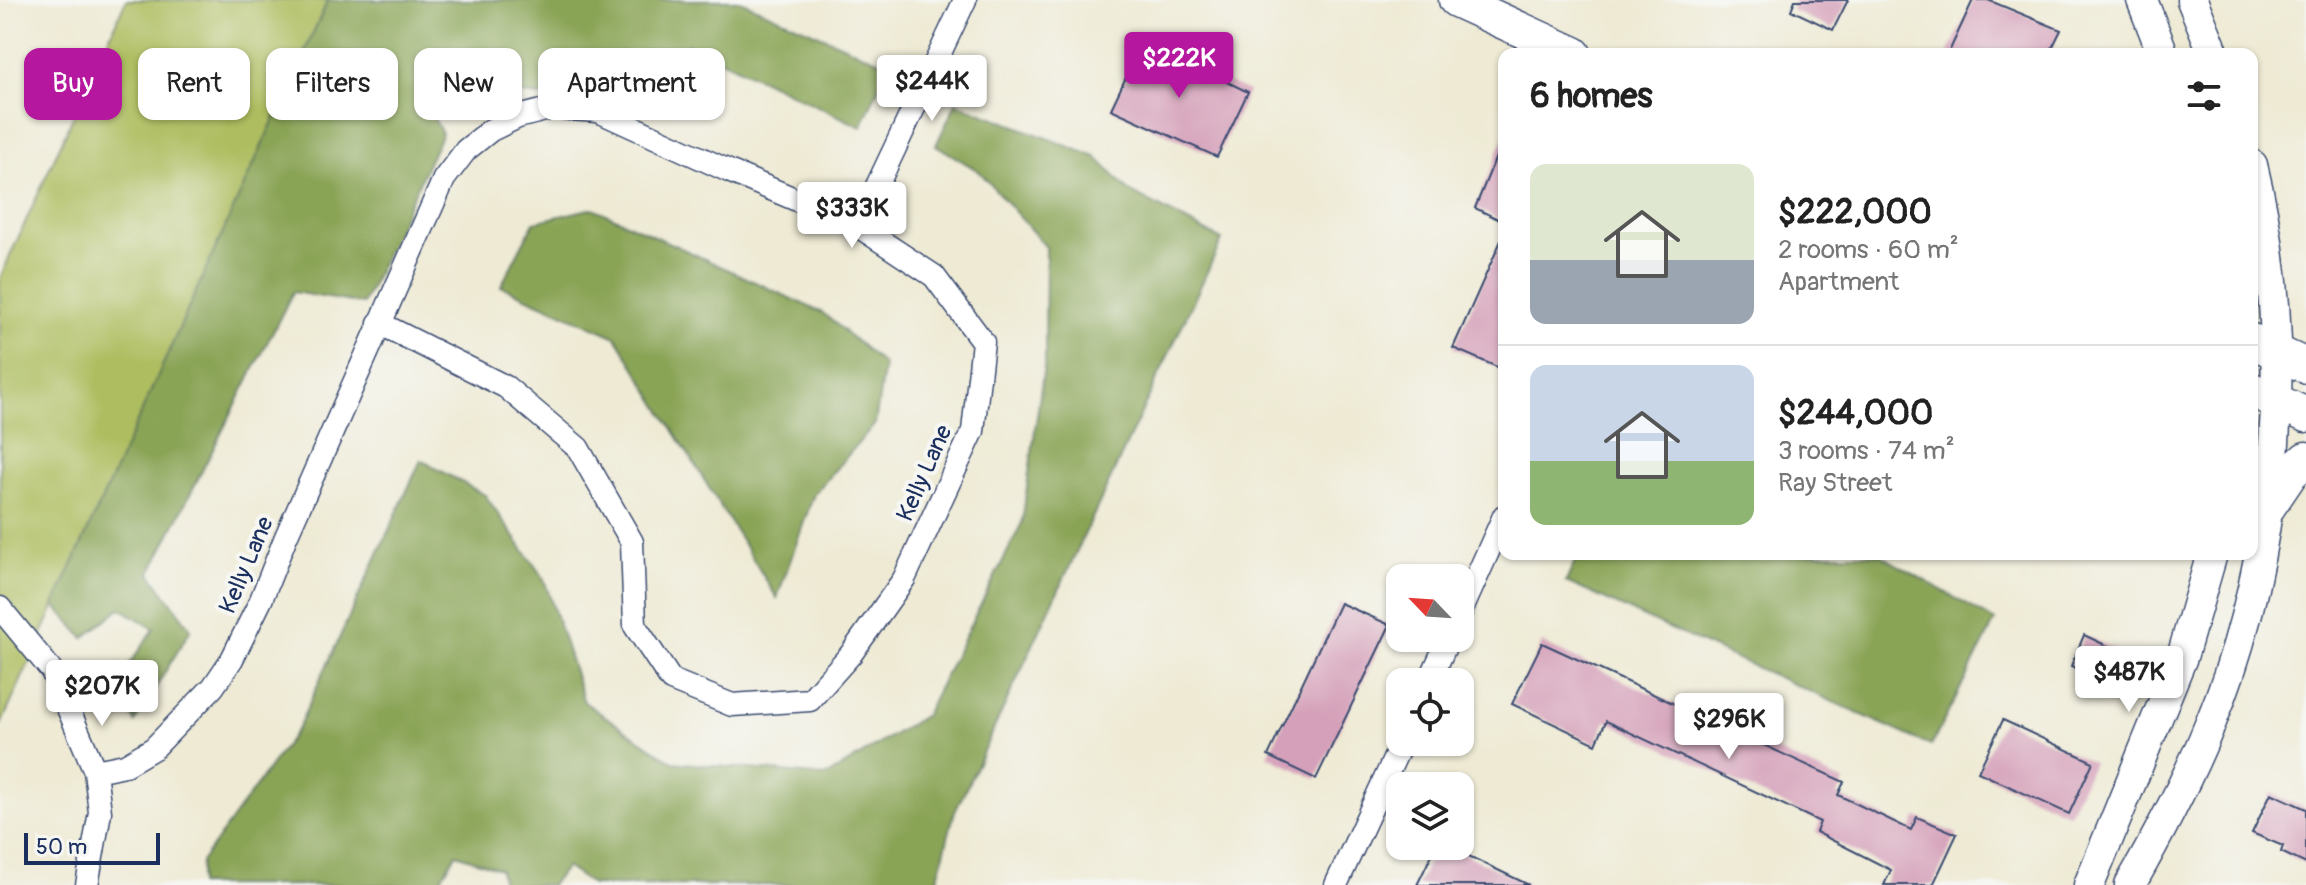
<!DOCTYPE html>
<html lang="en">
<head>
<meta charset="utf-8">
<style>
	:root { --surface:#fff; --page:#f2f2f2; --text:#222; --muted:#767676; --line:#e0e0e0; --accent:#b5179e }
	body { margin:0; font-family:Pangolin,sans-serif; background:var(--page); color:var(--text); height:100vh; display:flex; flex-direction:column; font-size:30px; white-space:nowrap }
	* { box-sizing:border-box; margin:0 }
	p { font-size:26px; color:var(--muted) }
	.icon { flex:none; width:44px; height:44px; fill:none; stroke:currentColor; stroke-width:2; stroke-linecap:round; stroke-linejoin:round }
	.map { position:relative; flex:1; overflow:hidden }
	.drawer { position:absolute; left:1498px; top:48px; width:760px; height:512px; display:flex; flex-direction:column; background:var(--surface); border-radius:16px; box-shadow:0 2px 6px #0004 }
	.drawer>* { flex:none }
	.guide { position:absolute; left:24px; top:48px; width:760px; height:72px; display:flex; gap:16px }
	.needle { width:52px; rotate:295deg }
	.fabs { position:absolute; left:1386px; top:564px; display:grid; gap:16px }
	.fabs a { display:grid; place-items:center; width:88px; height:88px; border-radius:16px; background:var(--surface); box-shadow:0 2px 6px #0004; font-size:40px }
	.scale { position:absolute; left:24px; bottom:20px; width:136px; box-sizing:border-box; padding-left:8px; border:4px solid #1b2f5e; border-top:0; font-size:22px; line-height:28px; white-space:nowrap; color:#1b2f5e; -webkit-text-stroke:6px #f6f6f2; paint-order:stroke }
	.price { position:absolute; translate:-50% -68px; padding:0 18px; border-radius:8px; background:#fff; color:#222; font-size:26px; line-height:52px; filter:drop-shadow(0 2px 4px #0008) }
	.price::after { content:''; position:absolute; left:50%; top:48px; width:24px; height:18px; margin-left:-12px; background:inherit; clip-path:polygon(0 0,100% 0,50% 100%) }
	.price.current { background:var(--accent); color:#fff }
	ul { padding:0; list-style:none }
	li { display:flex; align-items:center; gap:24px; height:200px; padding:0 32px }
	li+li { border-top:2px solid var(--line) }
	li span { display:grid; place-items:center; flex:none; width:224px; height:160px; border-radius:16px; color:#555 }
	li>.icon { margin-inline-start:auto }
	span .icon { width:96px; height:96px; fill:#fffc; stroke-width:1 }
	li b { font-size:34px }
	h2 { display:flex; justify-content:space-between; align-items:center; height:96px; padding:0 32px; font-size:34px }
	.pill { padding:0 28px; border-radius:16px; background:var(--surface); box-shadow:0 2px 6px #0004; font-size:28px; line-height:72px }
	.pill.current { background:var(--accent); color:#fff }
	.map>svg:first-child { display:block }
	.green { fill:#adbd5f; stroke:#64765e; stroke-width:2 }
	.forest { fill:#8aa456; stroke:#526a5a; stroke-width:2 }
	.building { fill:#d5a1ba }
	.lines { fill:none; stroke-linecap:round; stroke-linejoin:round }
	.street-casing { stroke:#3b4b70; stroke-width:25 }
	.secondary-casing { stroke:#3b4b70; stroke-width:33 }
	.primary-casing { stroke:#3b4b70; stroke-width:37 }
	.street { stroke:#fff; stroke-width:22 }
	.secondary { stroke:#fff; stroke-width:30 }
	.primary { stroke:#fff; stroke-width:34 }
	.labels { text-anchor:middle; stroke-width:8; stroke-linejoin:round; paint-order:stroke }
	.street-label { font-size:24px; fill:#1b2f5e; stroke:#f6f6f2 }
</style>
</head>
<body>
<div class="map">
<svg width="2306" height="885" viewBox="0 0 2306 885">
	<rect width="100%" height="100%" fill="#f6f6f2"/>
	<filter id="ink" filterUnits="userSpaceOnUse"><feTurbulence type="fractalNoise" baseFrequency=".0125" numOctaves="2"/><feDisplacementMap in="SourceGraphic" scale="16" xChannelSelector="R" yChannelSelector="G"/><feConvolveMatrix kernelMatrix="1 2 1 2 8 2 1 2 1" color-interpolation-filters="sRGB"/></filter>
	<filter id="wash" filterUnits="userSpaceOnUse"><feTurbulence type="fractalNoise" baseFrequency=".006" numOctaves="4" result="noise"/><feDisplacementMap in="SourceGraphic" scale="32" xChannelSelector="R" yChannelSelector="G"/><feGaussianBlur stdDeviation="1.8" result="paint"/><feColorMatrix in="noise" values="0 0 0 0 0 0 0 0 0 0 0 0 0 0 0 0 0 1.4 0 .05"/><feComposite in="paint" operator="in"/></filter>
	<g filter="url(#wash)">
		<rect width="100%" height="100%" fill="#eeead4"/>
		<path class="green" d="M126,0H328L0,727V278Z"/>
		<path class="forest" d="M328,0H738L889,65L861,127L688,44L653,107L521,94L469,49L418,89L442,133L363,304L293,292L150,573L191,629L135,722L116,684L154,629L120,608L84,638L54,605Z
			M956,103L1096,157L1129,191L1222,240L954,814L936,885H592L566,867L551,885H503L500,869L456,854L437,885H199L201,862L298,728L421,460L485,495L544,579L584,702L673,762L827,776L925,715L1022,523L1045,359L1046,247L980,172L936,145Z
			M593,208L823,313L884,365L875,424L814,494L777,598L616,337L501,286L534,222Z
			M1578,554H1879L1995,621L1931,746L1566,582Z"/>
		<g id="blocks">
			<path class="building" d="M1795,0H1848L1833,30L1791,10Z
				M1973,0H1988L2061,30L2049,54H1948Z
				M1143,41L1248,92L1217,157L1111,109Z
				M1504,137V222L1475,208Z
				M1504,234V370L1453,348Z
				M1340,603L1390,625L1316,779L1268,756Z
				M2084,635L2133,658L2120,687L2071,666Z
				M1542,643L1844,782L1838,795L1911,830L1917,817L1957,834L1933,885H1884L1891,870L1816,832L1820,822L1606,721L1596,744L1512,704Z
				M2003,720L2093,762L2069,814L1978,772Z
				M2271,793L2306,809V864L2281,852L2283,846L2252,833Z
				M1436,846H1448L1529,885H1417Z"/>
		</g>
	</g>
	<g filter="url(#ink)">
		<use href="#blocks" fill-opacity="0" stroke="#3b4b70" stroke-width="2"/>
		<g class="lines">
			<g class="street-casing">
				<path id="street" d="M858,226L965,0
					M0,608L52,671L95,771L100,812L87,885
					M1460,614L1504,516
					M1429,682L1449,638
					M95,771L125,765L154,748L213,687L232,659L261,600L285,539L444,179L466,150L491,130L518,117L553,108L598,111L731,172L858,226L934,276L983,342L973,431L904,579L851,654L810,700L732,705L671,680L635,626L632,542L578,448L506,387L379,323
					M1336,885L1402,742"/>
			</g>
			<g class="secondary-casing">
				<path id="secondary" d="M2142,0L2163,54
					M2192,0L2214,54
					M2089,885L2182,657L2212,554
					M2130,885C2159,834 2187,781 2209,727C2280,556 2296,344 2252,165"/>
			</g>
			<g class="primary-casing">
				<path id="primary" d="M1456,0L1574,54
					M2252,341L2306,366
					M2252,390L2306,415
					M2268,507L2291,473L2306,459"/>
			</g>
			<use href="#street" class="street"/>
			<use href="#secondary" class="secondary"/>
			<use href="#primary" class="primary"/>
		</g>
	</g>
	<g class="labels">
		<g class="street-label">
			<text transform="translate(924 473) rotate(-66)" y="8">Kelly Lane</text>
			<text transform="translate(246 565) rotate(-67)" y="8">Kelly Lane</text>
		</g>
	</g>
</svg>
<div class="fabs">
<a><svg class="needle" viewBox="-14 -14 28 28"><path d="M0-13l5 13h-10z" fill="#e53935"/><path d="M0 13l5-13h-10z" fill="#767676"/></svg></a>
<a><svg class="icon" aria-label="locate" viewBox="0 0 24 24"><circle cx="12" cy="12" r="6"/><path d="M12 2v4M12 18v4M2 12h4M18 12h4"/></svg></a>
<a><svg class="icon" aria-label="layers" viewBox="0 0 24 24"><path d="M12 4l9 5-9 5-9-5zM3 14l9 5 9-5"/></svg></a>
</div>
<div class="scale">50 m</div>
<b class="price current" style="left:1179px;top:100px">$222K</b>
<b class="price" style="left:932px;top:123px">$244K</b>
<b class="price" style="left:852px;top:250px">$333K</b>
<b class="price" style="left:2129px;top:714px">$487K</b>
<b class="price" style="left:102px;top:728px">$207K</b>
<b class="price" style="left:1729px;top:761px">$296K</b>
<div class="guide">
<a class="pill current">Buy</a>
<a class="pill">Rent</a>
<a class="pill">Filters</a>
<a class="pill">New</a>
<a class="pill">Apartment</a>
</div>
<section class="drawer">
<h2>6 homes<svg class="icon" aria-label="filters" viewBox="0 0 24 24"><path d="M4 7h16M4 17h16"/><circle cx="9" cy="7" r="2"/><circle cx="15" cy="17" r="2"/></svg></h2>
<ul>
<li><span style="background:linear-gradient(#dfe7d0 60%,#9aa5b1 0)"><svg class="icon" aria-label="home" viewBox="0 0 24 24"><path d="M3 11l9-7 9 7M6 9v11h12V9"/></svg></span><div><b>$222,000</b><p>2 rooms · 60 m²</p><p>Apartment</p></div></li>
<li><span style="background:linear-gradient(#c9d6e8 60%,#8fb573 0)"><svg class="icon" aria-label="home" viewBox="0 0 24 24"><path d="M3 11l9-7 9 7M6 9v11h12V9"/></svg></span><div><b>$244,000</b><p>3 rooms · 74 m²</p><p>Ray Street</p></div></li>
</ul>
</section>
</div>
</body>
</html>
